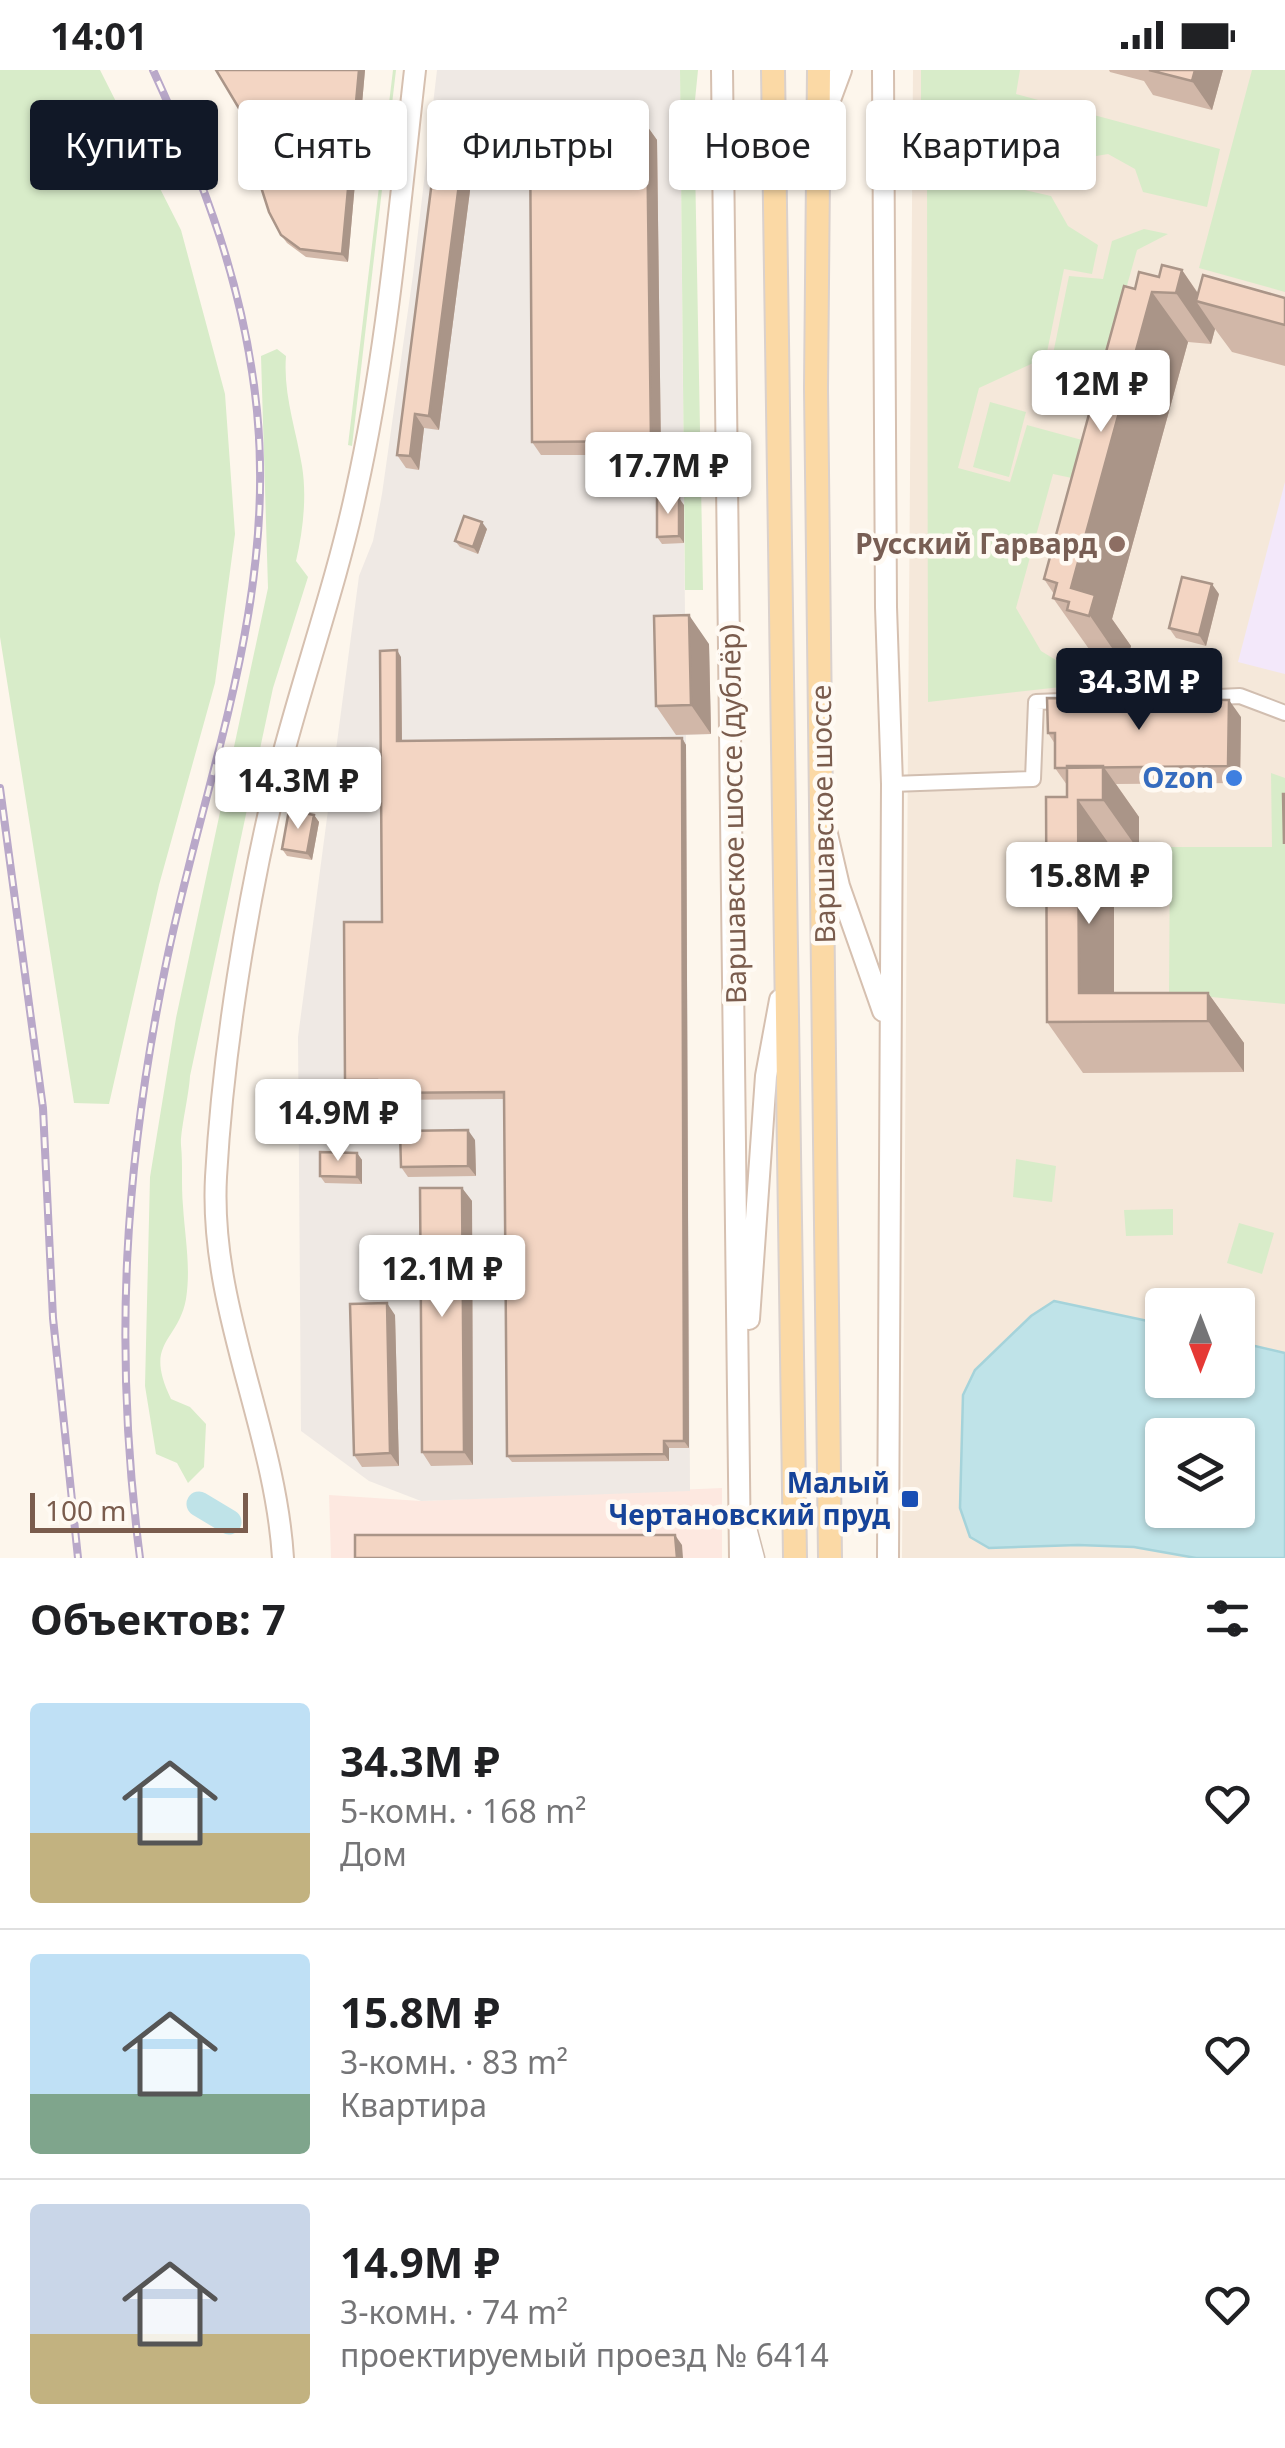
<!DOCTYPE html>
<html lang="ru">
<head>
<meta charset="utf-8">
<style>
	:root { --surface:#fff; --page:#f6f6f6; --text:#202124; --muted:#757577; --line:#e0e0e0; --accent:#111827 }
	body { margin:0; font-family:"Noto Sans",sans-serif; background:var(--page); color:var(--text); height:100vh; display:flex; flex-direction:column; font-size:38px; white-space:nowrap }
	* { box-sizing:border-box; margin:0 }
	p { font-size:32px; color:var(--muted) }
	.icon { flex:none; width:55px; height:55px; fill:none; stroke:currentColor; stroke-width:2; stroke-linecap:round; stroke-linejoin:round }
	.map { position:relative; height:1488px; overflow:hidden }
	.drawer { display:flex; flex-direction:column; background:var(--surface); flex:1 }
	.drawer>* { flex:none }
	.hud { position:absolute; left:30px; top:30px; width:1225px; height:90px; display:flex; gap:20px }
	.needle { width:65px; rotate:180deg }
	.fabs { position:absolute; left:1145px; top:1218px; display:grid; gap:20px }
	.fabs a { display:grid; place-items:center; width:110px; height:110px; border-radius:10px; background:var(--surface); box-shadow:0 2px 8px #0004; font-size:50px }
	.scale { position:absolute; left:30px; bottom:25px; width:218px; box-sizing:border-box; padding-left:10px; border:5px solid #7a5c4d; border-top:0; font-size:28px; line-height:35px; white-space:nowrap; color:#7a5c4d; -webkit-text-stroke:8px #fffaf3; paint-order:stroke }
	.price { position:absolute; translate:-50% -85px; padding:0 22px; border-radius:10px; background:#fff; color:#222; font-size:32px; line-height:65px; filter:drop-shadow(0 2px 5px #0008) }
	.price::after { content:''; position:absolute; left:50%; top:60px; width:30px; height:22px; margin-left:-15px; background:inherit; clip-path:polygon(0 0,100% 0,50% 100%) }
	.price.selected { background:var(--accent); color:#fff }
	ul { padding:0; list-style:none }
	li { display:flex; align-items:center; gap:30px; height:250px; padding:0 30px }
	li+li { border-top:2px solid var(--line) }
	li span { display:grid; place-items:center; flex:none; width:280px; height:200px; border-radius:10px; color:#555 }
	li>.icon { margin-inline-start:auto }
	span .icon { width:120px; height:120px; fill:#fffc; stroke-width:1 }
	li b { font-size:42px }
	h2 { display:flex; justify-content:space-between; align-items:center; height:120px; padding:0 30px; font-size:42px }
	.chip { padding:0 35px; border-radius:10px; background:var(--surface); box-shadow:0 2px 8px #0004; font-size:35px; line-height:90px }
	.chip.selected { background:var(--accent); color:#fff }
	.status { display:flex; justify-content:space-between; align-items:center; height:70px; padding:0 50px; background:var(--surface); direction:ltr }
	.status svg { height:28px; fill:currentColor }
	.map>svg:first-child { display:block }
	.residential { fill:#f5e8da; fill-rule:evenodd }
	.commercial { fill:#fde8e0 }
	.industrial { fill:#efe9e4 }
	.education { fill:#f3e8fa }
	.green { fill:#d8ecc9 }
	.water { fill:#bfe3e8; stroke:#a5d3da; stroke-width:2.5; fill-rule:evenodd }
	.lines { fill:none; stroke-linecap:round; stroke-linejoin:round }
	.river { stroke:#bfe3e8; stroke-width:25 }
	.minor-casing { stroke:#d1beb0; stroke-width:18 }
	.tertiary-casing { stroke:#d1beb0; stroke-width:21 }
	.secondary-casing { stroke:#d6c0b0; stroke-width:24 }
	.primary-casing { stroke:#dad1cd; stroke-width:26 }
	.minor { stroke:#fff; stroke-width:14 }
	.tertiary { stroke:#fff; stroke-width:18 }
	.secondary { stroke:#fff; stroke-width:20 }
	.primary { stroke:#fbd9a5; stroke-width:22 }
	.rail-casing { stroke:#b9a8c9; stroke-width:8 }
	.rail { stroke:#fffaf3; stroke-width:4; stroke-dasharray:11; stroke-linecap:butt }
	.wall { fill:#d1b7a8 }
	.shaded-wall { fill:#aa9588 }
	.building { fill:#f3d5c3; stroke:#aa9588; stroke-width:2.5 }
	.education-dot { fill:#8d6e63; stroke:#fffaf3; stroke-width:4 }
	.shop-dot { fill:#3f7fe0; stroke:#fffaf3; stroke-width:4 }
	.transit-dot { fill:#1a4fb4; stroke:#fffaf3; stroke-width:4 }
	.labels { text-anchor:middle; stroke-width:9; stroke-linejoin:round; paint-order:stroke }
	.education-label { font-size:28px; font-weight:bold; fill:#785e54; stroke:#fffaf3; text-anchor:end }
	.shop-label { font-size:28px; font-weight:bold; fill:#366cbe; stroke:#fffaf3; text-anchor:end }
	.street-label { font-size:28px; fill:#7a5c4d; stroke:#fffaf3 }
	.transit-label { font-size:28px; font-weight:bold; fill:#164399; stroke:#fffaf3; text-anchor:end }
</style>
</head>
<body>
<div class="status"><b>14:01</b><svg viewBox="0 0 49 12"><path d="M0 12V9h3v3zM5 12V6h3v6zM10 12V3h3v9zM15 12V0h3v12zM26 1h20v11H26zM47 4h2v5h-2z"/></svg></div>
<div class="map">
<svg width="1285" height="1488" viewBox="0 0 1285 1488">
	<rect width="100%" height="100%" fill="#fdf6ec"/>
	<path class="residential" d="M913,0H1285V1488H902ZM1162,1235H1238V1310H1162ZM1162,1365H1238V1440H1162Z"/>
	<path class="commercial" d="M722,1418V1488H331L329,1425L421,1431Z"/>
	<path class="industrial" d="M437,0H680L685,546L687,574H709L711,664L686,665L690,1421L421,1431L369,1411L301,1361L298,967L359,506L373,471L382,424L413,205Z"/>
	<path class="education" d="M1285,412V604L1238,592Z"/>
	<path class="green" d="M0,0H100L181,160L225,324L235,464L215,613L159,815L109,1034L74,1033L0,567Z
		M393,0H396L352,376L348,375Z
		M680,0H698L694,40L703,520H685Z
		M921,0H1020L1016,24L1220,79L1207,137L1143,122L1135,99L1108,84L1079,89L1063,111L921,71Z
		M1252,0H1285V222L1199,198Z
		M927,98L1051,126L1068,156L1098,175L1092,204L1064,199L1046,287L979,318L958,398L1010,412L1027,355L1082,370L1072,408L1053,404L1016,538L1041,581L1079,604V615L928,632Z
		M1144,159L1168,164L1137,180L1102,304L1052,289L1069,206L1103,209L1112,171Z
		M277,279L286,286C283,324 296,359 302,396C307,427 303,461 296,491L308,507L273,618L190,1006C189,1025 180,1062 181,1075C183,1095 181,1115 183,1136C185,1168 191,1197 186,1229C178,1273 143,1271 171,1329L190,1337L206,1354L204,1397L188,1413L177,1393L156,1384L145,1316L150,1107L176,948L268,518L261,286Z
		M990,332L1026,342L1009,407L973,397Z
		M1271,703L1285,708V934L1169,923L1170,777H1272Z
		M1016,1089L1056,1096L1052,1132L1013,1127Z
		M1173,1139V1165L1126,1166L1124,1140Z
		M1239,1153L1274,1163L1262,1204L1227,1193Z"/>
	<path class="water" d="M1054,1231L1162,1254V1310H1238V1272L1285,1283V1488H1196L1134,1477L1078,1475L989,1478L970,1467L960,1438L963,1325L975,1300L1031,1246ZM1162,1365H1238V1440H1162Z"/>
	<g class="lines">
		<path class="river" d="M199,1434L229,1452"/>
		<g class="minor-casing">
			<path id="minor" d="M1154,630L1240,626L1285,643
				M892,714L1033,709L1036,632L1062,631"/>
		</g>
		<g class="tertiary-casing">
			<path id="tertiary" d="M746,1454L755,1488"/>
		</g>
		<g class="secondary-casing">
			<path id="secondary" d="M722,0L740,1488
				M883,0L886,537L892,714L888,1488
				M821,54L841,0
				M827,764L839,816L883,941
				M749,1249L766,1006L780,930
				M283,1488C275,1358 209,1239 216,1107C223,980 247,832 277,708C301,612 335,519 356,422C387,284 399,141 415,0"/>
		</g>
		<g class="primary-casing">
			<path id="primary" d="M773,0L795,1488
				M819,0L816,318L830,1488"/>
		</g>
		<use href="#minor" class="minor"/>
		<use href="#tertiary" class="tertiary"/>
		<use href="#secondary" class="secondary"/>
		<use href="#primary" class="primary"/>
		<g class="rail-casing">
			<path id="rail" d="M0,718L43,1038L53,1248L78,1488
				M140,1488C113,1279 124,1095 167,889C206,703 276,535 257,341C245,219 204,111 153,0"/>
		</g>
		<use href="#rail" class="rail"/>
	</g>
	<path class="wall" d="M216,0H365L348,192L306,187L287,173L281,165L255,65Z
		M1109,0H1223L1212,40L1153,25L1144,11L1110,2Z
		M647,56L657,70L661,385H541L532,372Z
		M475,82L439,360L424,358L419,400L406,398L397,385Z
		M1182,200L1198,223L1285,228V296L1232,282L1215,259L1211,274L1188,272L1112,549L1131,576L1125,597L1102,591L1096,581L1089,579L1053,528L1054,524L1044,509L1135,219L1159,207Z
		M684,435V473L662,474L657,467Z
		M487,459L478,484L460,477L455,471Z
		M1219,524L1206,576L1176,568L1169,558Z
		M709,574L711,664L676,665L656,636Z
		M401,587L402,671L682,668L686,675L689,1378H669V1391L512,1392L507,1386L504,1029L382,1030L377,1023V1017H350L345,1010L382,852Z
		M1241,647L1240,713L1116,714L1139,747V781H1114V923H1208L1244,973V1002L1083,1003L1047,952L1067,727V715L1055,698V674L1048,663Z
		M314,745L319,752L312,790L287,786L282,779Z
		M475,1070L476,1106L408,1107L401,1097Z
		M357,1083L362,1090V1114L325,1113L320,1106Z
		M462,1118L472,1131L473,1395L431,1396L422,1382Z
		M395,1245L399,1396L362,1397L354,1385Z"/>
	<path class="shaded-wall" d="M359,0H365L348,192L342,184Z
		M1195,0H1223L1212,40L1192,11Z
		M647,56L657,70L661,385L651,371Z
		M465,68L475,82L439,360L429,346Z
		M1182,200L1205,234L1196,231L1215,259L1211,274L1176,223Z
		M1152,222L1188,272L1112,549L1131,576L1125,597L1071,518Z
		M415,344L424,358L419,400L410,386Z
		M679,428L684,435V473L679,466Z
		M482,452L487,459L478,484L473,477Z
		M1212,514L1219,524L1206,576L1199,565Z
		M689,545L709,574L711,664L691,635Z
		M397,580L401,587L402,678L397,671Z
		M1229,630L1241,647L1240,713L1228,696Z
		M682,668L686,675L689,1378L684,1371Z
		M1103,696L1139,747V781L1103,730Z
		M1078,730L1114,781V951L1079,923Z
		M314,745L319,752L312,790L307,783Z
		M1208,923L1244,973V1002L1208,951Z
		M468,1060L475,1070L476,1106L468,1096Z
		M357,1083L362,1090V1114L357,1107Z
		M462,1118L472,1131L473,1395L464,1382Z
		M387,1233L395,1245L399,1396L390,1383Z
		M664,1371L669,1378V1391L664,1384Z
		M675,1465L682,1475L683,1488H677Z"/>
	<path class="building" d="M216,0H359L342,184L300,179L281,165L269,142L244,64L255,65Z
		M1149,0H1195L1192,11Z
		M647,56L651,371L532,372L530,57Z
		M438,64L465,68L429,346L415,344L410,386L397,385Z
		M1162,195L1182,200L1176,223L1152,222L1071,518L1095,525L1089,546L1067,540L1069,532L1053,528L1057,513L1044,509L1124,216L1135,219L1139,202L1159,207Z
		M1203,205L1285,228V255L1196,231Z
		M679,428V466L657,467V429Z
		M464,446L482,452L473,477L455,471Z
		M1182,507L1212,514L1199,565L1169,558Z
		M689,545L691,635L656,636L654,546Z
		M397,580V671L682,668L684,1371H664V1384L507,1386L504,1022L377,1023V1010H345L344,852H382L380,581Z
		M1047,628L1229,630L1228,696L1055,698V663H1048Z
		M1067,696H1103V730H1078L1079,923H1208V951L1047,952L1046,727H1067Z
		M1283,724H1285L1284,774Z
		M289,740L314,745L307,783L282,779Z
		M468,1060V1096L401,1097L400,1061Z
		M320,1082L357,1083V1107L320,1106Z
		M420,1118H462L464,1382H422Z
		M387,1233L390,1383L354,1385L350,1234Z
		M355,1465H675L677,1488H355Z"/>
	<circle class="education-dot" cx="1117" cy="474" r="10"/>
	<circle class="shop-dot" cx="1234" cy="708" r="10"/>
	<rect class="transit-dot" x="900" y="1419" width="20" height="20" rx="5"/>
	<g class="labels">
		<g class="education-label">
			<text x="1097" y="484">Русский Гарвард</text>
		</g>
		<g class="shop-label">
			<text x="1214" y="718">Ozon</text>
		</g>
		<g class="street-label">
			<text transform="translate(733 744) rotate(-91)" y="10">Варшавское шоссе (дублёр)</text>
			<text transform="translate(823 744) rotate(-91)" y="10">Варшавское шоссе</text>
		</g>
		<g class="transit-label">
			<text x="890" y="1423">Малый<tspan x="890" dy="32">Чертановский пруд</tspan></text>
		</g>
	</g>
</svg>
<div class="fabs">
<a><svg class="needle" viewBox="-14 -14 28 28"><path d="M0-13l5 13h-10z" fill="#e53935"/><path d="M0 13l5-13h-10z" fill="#757577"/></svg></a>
<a><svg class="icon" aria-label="layers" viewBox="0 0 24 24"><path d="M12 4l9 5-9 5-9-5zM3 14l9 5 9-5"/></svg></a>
</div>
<div class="scale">100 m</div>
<b class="price" style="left:1101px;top:365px">12M ₽</b>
<b class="price" style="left:668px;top:447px">17.7M ₽</b>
<b class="price selected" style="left:1139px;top:663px">34.3M ₽</b>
<b class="price" style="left:298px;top:762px">14.3M ₽</b>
<b class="price" style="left:1089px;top:857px">15.8M ₽</b>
<b class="price" style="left:338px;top:1094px">14.9M ₽</b>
<b class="price" style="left:442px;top:1250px">12.1M ₽</b>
<div class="hud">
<a class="chip selected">Купить</a>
<a class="chip">Снять</a>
<a class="chip">Фильтры</a>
<a class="chip">Новое</a>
<a class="chip">Квартира</a>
</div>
</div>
<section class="drawer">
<h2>Объектов: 7<svg class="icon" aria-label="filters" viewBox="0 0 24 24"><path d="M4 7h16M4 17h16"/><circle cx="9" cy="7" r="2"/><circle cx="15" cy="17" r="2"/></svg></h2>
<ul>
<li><span style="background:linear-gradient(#bfe0f5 65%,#c2b280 0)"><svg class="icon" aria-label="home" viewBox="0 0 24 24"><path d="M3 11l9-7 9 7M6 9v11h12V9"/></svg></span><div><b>34.3M ₽</b><p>5-комн. · 168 m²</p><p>Дом</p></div><svg class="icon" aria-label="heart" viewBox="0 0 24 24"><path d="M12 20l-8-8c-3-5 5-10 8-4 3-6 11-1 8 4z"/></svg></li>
<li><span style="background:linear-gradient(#bfe0f5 70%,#7fa58c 0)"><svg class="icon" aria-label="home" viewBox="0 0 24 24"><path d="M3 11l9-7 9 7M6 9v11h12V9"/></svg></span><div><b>15.8M ₽</b><p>3-комн. · 83 m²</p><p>Квартира</p></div><svg class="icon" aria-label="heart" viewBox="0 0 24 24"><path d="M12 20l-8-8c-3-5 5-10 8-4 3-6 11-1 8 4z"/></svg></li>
<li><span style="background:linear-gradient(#c9d6e8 65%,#c2b280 0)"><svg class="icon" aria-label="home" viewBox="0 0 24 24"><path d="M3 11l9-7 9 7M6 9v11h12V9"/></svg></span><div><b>14.9M ₽</b><p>3-комн. · 74 m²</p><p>проектируемый проезд № 6414</p></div><svg class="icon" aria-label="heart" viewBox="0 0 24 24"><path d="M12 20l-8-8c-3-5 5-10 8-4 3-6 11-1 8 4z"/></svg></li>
</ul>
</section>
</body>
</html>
